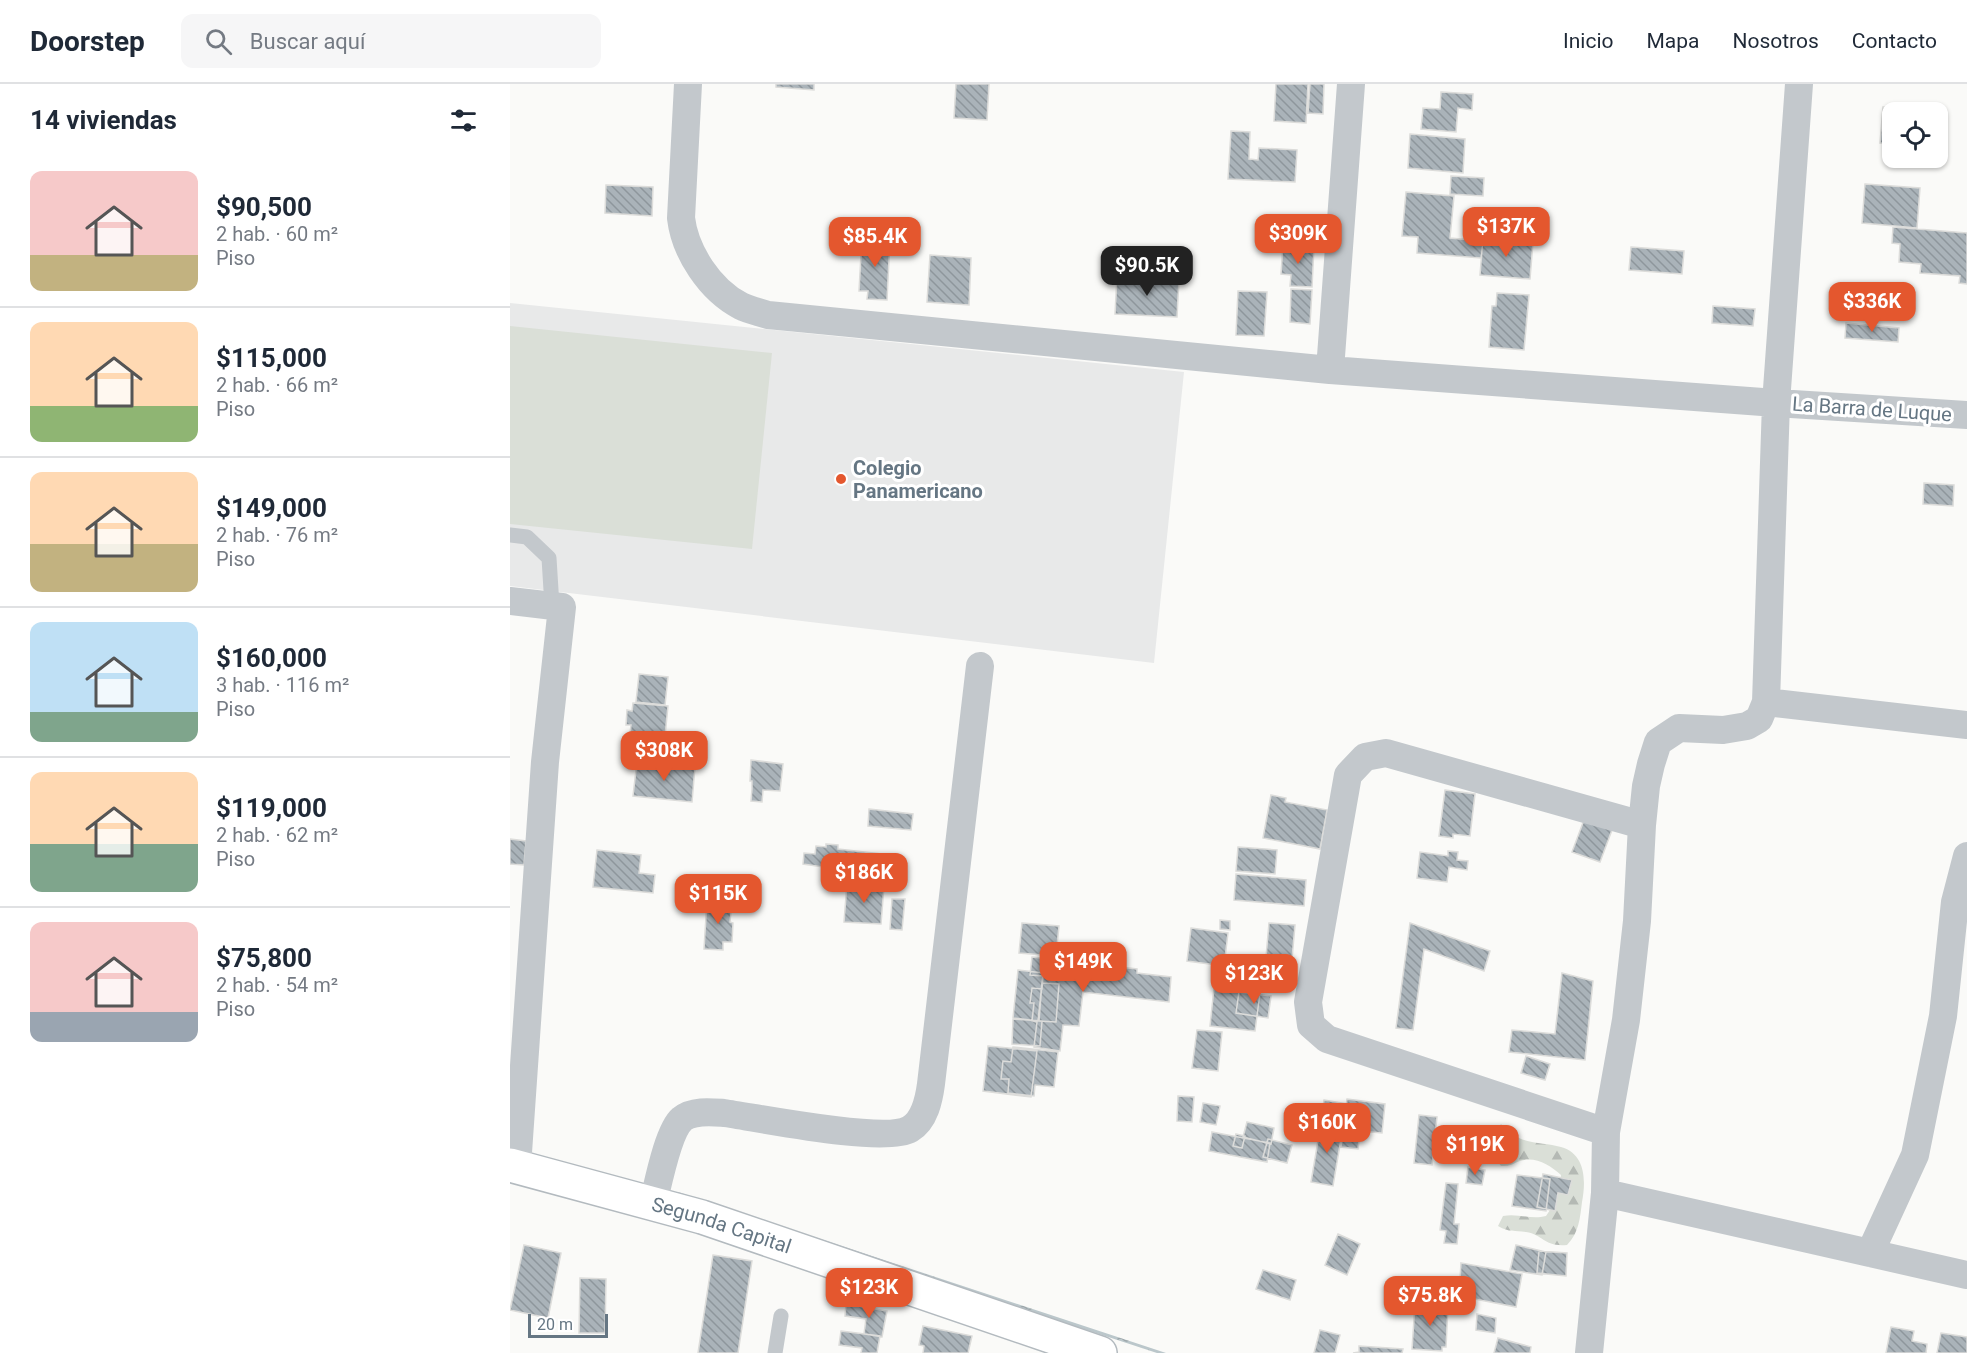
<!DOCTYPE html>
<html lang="es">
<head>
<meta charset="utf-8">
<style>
	:root { --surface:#fff; --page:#f6f6f7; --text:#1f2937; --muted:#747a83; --line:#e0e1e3; --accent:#e4572e }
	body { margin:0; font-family:Roboto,sans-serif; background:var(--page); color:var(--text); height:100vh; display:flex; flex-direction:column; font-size:22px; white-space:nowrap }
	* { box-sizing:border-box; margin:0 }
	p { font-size:20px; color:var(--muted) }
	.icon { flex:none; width:33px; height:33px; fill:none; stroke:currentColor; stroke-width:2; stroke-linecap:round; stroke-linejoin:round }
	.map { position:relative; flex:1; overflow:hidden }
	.sheet { display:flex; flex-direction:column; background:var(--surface); width:510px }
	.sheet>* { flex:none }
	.tools { position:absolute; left:1372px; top:18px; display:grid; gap:12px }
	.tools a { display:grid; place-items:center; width:66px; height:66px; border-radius:12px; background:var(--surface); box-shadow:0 2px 4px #0004; font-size:30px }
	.scale { position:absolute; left:18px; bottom:15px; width:80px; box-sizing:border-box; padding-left:6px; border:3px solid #657683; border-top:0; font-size:16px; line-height:21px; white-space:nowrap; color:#657683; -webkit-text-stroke:4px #fff; paint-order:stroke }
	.price { position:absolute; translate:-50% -51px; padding:0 14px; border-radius:12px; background:var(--accent); color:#fff; font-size:20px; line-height:39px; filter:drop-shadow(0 2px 3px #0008) }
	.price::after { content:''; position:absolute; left:50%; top:36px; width:18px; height:14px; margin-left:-9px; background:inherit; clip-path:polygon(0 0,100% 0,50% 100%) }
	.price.selected { background:#222; color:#fff }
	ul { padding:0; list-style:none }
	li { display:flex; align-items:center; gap:18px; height:150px; padding:0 30px }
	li+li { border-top:2px solid var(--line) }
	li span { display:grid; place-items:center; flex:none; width:168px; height:120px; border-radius:12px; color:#555 }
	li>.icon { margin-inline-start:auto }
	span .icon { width:72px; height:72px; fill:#fffc; stroke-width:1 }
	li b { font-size:26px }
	h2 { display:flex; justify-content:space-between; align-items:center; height:72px; padding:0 30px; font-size:26px }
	header { display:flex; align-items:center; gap:36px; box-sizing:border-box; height:84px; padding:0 30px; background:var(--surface); border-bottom:2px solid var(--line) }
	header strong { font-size:28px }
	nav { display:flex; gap:33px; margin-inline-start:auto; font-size:21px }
	.search { width:420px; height:54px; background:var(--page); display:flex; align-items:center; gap:15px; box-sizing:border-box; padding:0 21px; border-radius:12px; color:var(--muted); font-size:22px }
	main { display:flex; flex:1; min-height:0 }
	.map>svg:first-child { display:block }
	.built { fill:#e8e9e9 }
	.forest { fill:url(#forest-firs) }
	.pitch { fill:#dadfd7 }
	.water { fill:url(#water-ripples) }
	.building { fill:url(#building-back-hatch); stroke:#dcdcda; stroke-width:1.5 }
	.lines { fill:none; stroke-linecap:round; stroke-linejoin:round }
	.secondary-casing { stroke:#b3babf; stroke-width:36 }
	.lane { stroke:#c3c8cc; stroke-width:15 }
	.street { stroke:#c3c8cc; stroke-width:28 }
	.secondary { stroke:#fff; stroke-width:33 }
	.poi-dot { fill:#e4572e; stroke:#fff; stroke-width:2 }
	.labels { text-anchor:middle; stroke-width:6; stroke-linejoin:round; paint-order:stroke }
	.street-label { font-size:20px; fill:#657683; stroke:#fff }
	.poi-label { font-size:20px; font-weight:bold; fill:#657683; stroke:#fff; text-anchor:start }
</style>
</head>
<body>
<header>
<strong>Doorstep</strong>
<div class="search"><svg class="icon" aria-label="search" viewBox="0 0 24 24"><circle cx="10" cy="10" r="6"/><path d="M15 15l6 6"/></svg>Buscar aquí</div>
<nav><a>Inicio</a><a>Mapa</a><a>Nosotros</a><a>Contacto</a></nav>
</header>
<main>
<section class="sheet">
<h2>14 viviendas<svg class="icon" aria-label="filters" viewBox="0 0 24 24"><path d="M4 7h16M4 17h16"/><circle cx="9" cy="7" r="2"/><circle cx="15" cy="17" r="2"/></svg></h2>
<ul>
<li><span style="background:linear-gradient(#f6c9c9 70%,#c2b280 0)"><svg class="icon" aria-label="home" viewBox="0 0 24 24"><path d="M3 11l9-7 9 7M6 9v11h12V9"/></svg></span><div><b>$90,500</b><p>2 hab. · 60 m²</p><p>Piso</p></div></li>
<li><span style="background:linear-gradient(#ffd9b3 70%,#8fb573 0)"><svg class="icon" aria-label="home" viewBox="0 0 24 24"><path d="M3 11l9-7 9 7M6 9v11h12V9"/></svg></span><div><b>$115,000</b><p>2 hab. · 66 m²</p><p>Piso</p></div></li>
<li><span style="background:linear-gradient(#ffd9b3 60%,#c2b280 0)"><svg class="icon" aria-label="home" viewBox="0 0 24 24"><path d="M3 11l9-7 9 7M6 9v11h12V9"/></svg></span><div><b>$149,000</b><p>2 hab. · 76 m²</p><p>Piso</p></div></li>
<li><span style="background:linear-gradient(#bfe0f5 75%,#7fa58c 0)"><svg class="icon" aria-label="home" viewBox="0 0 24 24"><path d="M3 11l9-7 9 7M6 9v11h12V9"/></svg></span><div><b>$160,000</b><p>3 hab. · 116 m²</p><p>Piso</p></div></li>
<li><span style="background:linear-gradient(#ffd9b3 60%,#7fa58c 0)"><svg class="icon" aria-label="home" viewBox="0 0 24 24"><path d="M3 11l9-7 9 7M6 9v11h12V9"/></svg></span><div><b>$119,000</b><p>2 hab. · 62 m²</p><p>Piso</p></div></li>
<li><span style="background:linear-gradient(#f6c9c9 75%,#9aa5b1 0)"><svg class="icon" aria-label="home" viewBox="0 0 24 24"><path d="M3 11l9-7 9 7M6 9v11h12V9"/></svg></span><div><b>$75,800</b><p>2 hab. · 54 m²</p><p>Piso</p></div></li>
</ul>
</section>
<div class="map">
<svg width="1457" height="1269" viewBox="0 0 1457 1269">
	<defs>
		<pattern id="forest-firs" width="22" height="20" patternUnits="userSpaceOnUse" patternTransform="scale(1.5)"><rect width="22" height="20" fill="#dadfd7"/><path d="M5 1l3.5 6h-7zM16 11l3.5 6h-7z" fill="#b4b9b4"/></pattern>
		<pattern id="water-ripples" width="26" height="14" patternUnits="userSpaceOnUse" patternTransform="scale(1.5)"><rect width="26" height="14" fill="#bbc7cb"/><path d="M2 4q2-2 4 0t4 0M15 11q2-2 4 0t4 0" fill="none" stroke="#9ca6aa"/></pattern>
		<pattern id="building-back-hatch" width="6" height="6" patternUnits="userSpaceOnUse" patternTransform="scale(1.5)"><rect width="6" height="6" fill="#aab3b9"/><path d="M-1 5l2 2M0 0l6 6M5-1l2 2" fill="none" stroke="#8e969c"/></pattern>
	</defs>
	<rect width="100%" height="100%" fill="#fafaf8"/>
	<path class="built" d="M0,219L674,288L644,579L0,502Z"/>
	<path class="forest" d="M991,1040C996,1045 1002,1051 1009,1054C1022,1060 1038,1059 1051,1063C1076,1070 1076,1097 1072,1118C1070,1134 1069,1149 1057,1161C1034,1163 1034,1151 1016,1148C1004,1146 1000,1149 988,1142L993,1132C1008,1129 1021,1136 1036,1132C1045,1119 1050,1107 1051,1091C1040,1081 1025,1072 1010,1077C1002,1080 1001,1082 991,1082C981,1069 980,1053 991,1040Z"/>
	<path class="pitch" d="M0,242L262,269L242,465L0,440Z"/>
	<path class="water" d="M168,1108L656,1269H647L166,1111Z"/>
	<path class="building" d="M266,0H304V6L266,3Z
		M446,0H479L477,36L444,34Z
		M766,0H798L796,39L764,37Z
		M800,0H814L813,30L798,29Z
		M931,8L963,10L962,26L948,24L946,48L911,45L913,24L930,25Z
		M1373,23L1416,27V28H1383V60L1370,59Z
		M721,47L740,48L739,75L748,76L749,64L787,66L785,98L718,95Z
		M900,50L955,55L953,89L898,84Z
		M941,92L974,94L973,112L940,110Z
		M1355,100L1410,104L1407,144L1352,139Z
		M96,101L143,103L142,132L95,129Z
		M896,108L944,112L940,154L973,157L971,174L907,169L908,153L892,152Z
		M1383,143L1457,149V200L1449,199L1450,192L1410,189L1411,180L1389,178L1390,160L1382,159Z
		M352,153L380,155L377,216L357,215L358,207H349Z
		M973,154L1023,158L1020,195L970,191Z
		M773,161L804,162L802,203L780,202L781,191L771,190Z
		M1121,163L1174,167L1172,190L1119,186Z
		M420,171L461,174L459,221L417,218Z
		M607,192L669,195L667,233L605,230Z
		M781,205L802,206L800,240L780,238Z
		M728,207L757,208L754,252L726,251Z
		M987,209L1019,211L1014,266L979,263L982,222H986Z
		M1203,222L1245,225L1243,242L1202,239Z
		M1336,239L1389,244L1388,258L1335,254Z
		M1414,399L1444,401L1443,422L1413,420Z
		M129,590L158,593L155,621L126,618Z
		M123,619L158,622L153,672L118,669L121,641H116L117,626L122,627Z
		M241,676L273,680L270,707L253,706L252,718L241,717L242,705V697H240Z
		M127,677L185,683L182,718L123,712Z
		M935,706L965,710L960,752L943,750V754L929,752Z
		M761,711L776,714L775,718L817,726L810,765L753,754Z
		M359,725L403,730L401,746L358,742Z
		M1074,736L1102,746L1090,778L1062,768Z
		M0,755L16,757L14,781L0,780Z
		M316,760L328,761V765L389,772L387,794L313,786L314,783L293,780L294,769L305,770L306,762L316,763Z
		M728,763L767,766L765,790L726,787Z
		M87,766L131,771L129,789L145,791L143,809L83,803Z
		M938,767L948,768L947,776L958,777L957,786L939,783L937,798L907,794L910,768L938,772Z
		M726,790L796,796L794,822L724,816Z
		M337,799L374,802L371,840L334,838Z
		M382,815H395L392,846L380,845Z
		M197,816L222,817L220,838L223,839L222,858H213V866L194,865Z
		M710,836L720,837V846L710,845Z
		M512,839L549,842L546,872L509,869Z
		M759,839L785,841L782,875L756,873Z
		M900,839L980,867L974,887L914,865L903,946L886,944Z
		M681,844L718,849L714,882L677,877Z
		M522,873L627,885V889L661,893L659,918L573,908L569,942L553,941L550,967L524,963L527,938L522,937L524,919H520L522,904L532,905L533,892L520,891Z
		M508,886L533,889L528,937L503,934Z
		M1052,889L1083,897L1075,976L999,968L1002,946L1045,950Z
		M532,899L549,900L546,938L529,937Z
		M704,904L750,909L745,947L700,942Z
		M729,908L761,912L758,934L726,929Z
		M503,935L532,937L530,962L502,960Z
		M687,946L712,948L708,987L682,984Z
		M478,962L527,967L521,1013L473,1007Z
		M503,963L548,968L544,1003L525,1001L524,1012L498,1009L499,995H491L493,977L501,978Z
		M1016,972L1040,980L1035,996L1011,989Z
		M668,1012L684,1013L682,1038L667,1037Z
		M837,1015L875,1020L872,1049L850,1047L848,1065L831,1063Z
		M814,1016L850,1022L846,1045L811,1039Z
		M693,1019L710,1022L706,1041L690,1038Z
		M909,1031L927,1033L922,1081L904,1079Z
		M737,1038L764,1044L761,1060L733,1053Z
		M811,1039L833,1043L823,1102L801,1098Z
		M702,1048L760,1059L757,1078L699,1067Z
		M726,1050L735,1052L732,1064L723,1062Z
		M758,1055L782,1061L777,1079L753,1073Z
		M958,1083L975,1086L972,1101L956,1099Z
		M1033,1090L1062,1096L1058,1111L1048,1109L1045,1127L1027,1123Z
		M1007,1091L1040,1095L1036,1127L1002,1122Z
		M936,1099L948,1100L944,1140H949L947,1160L934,1159L936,1147L930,1146Z
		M828,1150L850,1160L837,1191L815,1181Z
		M14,1161L51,1169L38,1234L0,1226Z
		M1006,1161L1036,1168L1032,1191L1000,1186Z
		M1029,1167L1057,1169L1056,1192L1027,1189Z
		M203,1171L242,1177L228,1269H188Z
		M951,1179L1012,1190L1006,1223L949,1212Z
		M753,1186L786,1196L780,1216L746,1205Z
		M70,1194L96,1195L95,1249H69Z
		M336,1220L377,1227L372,1253L354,1250L356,1235L335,1232Z
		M905,1220L938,1222L936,1263H932V1267L902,1265Z
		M967,1230L986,1234L985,1249L966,1246Z
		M413,1242L462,1252L458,1269H413L414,1262L409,1261Z
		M1381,1243L1404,1247L1402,1257L1417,1260L1416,1269H1376Z
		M810,1246L830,1251L825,1269H804Z
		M331,1247L370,1252L367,1269H351L352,1264L329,1261Z
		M1431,1249L1457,1253V1269H1427Z
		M988,1254L1021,1263L1020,1269H984Z
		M849,1262L893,1265L892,1269H843L849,1268Z"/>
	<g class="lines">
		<g class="secondary-casing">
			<g id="secondary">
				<path id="s1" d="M0,1081L192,1133L590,1269"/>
			</g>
		</g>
		<path class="lane" d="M0,451L17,453L39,474L42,522
			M265,1269L271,1232"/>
		<path class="street" d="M178,0L171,134C175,168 200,206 231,222C239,226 249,228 258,231L820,286L1266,319L1457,331
			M820,286L841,0
			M0,517L52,523L35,678L7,1083
			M1256,618L1457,641
			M1096,1048L817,955L801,941L798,918L838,691L855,673L876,669L1132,741
			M1095,1109L1457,1191
			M143,1120C148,1100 158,1047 172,1035C183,1026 201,1028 214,1029C249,1034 375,1060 400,1045C415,1036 419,1015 421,1000L470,582
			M1360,1169L1405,1071L1433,932L1445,818L1457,772
			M1079,1269L1095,1109L1096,1048L1116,936L1127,837L1132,741L1136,702L1141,680L1148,658L1169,644L1213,646L1237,642L1249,635L1256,618L1266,319L1289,0"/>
		<use href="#secondary" class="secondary"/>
	</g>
	<circle class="poi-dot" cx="331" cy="395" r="6"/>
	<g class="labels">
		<g class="street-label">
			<text transform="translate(1362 325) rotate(4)" y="7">La Barra de Luque</text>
			<text dy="7" stroke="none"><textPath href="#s1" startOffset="220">Segunda Capital</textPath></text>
		</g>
		<g class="poi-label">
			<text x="343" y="391">Colegio<tspan x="343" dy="23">Panamericano</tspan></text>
		</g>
	</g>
</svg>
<div class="tools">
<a><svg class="icon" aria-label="locate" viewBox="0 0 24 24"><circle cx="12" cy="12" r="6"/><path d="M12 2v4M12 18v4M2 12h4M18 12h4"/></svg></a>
</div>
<div class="scale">20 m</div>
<b class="price" style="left:996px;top:174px">$137K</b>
<b class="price" style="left:788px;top:181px">$309K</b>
<b class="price" style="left:365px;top:184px">$85.4K</b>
<b class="price selected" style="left:637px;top:213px">$90.5K</b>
<b class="price" style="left:1362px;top:249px">$336K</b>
<b class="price" style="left:154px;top:698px">$308K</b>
<b class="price" style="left:354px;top:820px">$186K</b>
<b class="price" style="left:208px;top:841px">$115K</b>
<b class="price" style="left:573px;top:909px">$149K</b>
<b class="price" style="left:744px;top:921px">$123K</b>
<b class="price" style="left:817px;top:1070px">$160K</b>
<b class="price" style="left:965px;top:1092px">$119K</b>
<b class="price" style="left:359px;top:1235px">$123K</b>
<b class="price" style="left:920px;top:1243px">$75.8K</b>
</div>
</main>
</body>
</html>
